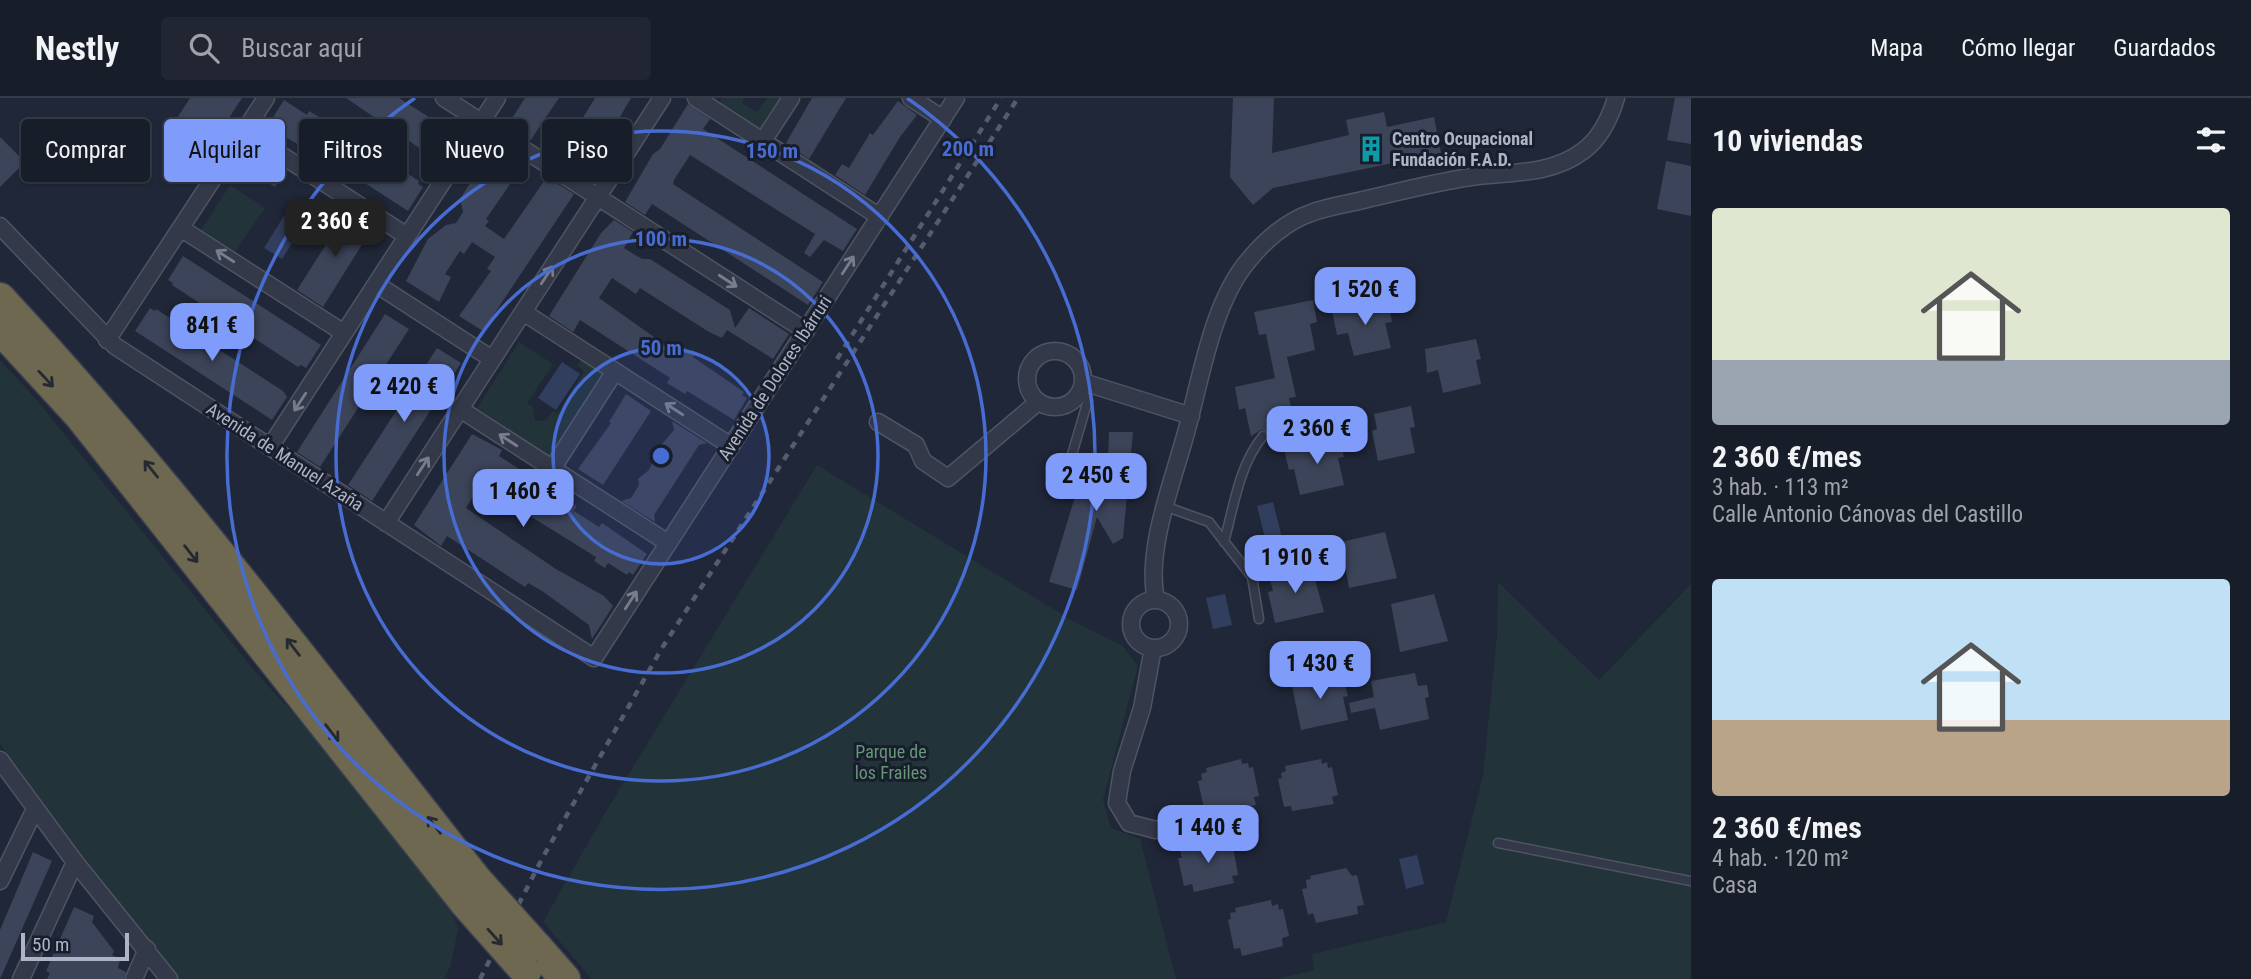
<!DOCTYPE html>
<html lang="es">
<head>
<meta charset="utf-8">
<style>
	:root { --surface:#181d2a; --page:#212632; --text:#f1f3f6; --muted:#9fa2a8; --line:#363b47; --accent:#7f9cfa }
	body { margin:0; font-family:"Roboto Condensed",sans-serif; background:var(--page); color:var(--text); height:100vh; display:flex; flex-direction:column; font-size:26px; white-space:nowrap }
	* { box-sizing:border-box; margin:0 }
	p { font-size:23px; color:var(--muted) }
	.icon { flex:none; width:38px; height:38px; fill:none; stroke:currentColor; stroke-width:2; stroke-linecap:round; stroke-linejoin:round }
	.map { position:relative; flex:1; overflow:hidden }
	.details { display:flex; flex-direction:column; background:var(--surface); width:560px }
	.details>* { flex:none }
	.guide { position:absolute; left:21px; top:21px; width:665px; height:63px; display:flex; gap:14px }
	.scale { position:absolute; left:21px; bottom:18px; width:108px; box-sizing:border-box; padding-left:7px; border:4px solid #aeb4c5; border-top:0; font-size:19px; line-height:24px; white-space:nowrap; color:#aeb4c5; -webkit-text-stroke:5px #191e2d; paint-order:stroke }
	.price { position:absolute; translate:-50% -60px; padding:0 16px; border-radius:14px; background:var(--accent); color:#111; font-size:23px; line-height:46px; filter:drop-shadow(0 2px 4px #0008) }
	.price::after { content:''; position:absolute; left:50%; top:42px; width:21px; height:16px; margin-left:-10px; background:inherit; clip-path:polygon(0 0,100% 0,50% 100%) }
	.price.active { background:#222; color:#fff }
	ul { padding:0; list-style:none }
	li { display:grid; align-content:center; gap:14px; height:371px; padding:0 21px }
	li span { display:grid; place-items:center; height:217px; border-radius:7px; color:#555 }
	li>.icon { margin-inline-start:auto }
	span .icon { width:126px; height:126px; fill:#fffc; stroke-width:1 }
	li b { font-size:30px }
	h2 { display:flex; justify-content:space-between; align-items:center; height:84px; padding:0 21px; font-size:30px }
	.tag { padding:0 24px; border-radius:7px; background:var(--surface); box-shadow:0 2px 5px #0004,0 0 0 2px var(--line); font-size:24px; line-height:63px }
	.tag.active { background:var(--accent); color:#111 }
	header { display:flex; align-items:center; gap:42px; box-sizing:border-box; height:98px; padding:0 35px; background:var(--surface); border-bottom:2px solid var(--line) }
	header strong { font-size:33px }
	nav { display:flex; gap:38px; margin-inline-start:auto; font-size:24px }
	.search { width:490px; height:63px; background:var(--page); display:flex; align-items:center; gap:18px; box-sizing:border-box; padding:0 24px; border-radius:7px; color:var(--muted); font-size:26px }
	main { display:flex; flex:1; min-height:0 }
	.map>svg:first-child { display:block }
	.green { fill:#223339 }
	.water { fill:#323e5e }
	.building { fill:#3c4459 }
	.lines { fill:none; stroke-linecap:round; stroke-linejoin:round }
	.lane-casing { stroke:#4e5463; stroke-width:11 }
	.street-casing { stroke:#4e5463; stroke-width:19 }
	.highway-casing { stroke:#3b4150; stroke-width:33 }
	.lane { stroke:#343949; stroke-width:8 }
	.street { stroke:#343949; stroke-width:16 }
	.highway { stroke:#6f6850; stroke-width:30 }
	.rail { stroke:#555c70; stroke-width:4.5; stroke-dasharray:7 7; stroke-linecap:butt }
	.highway-bridge-casing { stroke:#3b4150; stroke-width:33; stroke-linecap:butt }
	.highway-bridge { stroke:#6f6850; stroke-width:30 }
	.oneway { stroke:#777d8d }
	.oneway2 { stroke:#262932 }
	.ring { fill:none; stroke:#486dd2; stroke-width:3.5 }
	.labels { text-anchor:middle; stroke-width:6; stroke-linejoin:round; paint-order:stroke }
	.poi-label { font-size:18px; font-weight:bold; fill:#aeb4c5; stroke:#191e2d; text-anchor:start }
	.street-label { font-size:18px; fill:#aeb4c5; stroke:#191e2d }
	.park-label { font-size:18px; fill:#659678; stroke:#191e2d }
	.centre { fill:#486dd2; stroke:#191e2d; stroke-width:3.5 }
	.ring-label { font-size:21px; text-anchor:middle; font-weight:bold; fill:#486dd2; stroke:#191e2d; stroke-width:6; stroke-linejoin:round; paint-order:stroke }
</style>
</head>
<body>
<header>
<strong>Nestly</strong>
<div class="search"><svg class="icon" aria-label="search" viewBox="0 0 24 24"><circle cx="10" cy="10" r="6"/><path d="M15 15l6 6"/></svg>Buscar aquí</div>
<nav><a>Mapa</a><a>Cómo llegar</a><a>Guardados</a></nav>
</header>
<main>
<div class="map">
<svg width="1691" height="881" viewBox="0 0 1691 881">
	<rect width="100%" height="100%" fill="#202738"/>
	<path class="green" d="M721,0H744L742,5L757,14L767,0H781L761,31L720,5Z
		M230,87L265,110L235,154L201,132Z
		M519,244L553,266L527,305L533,309L535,323L546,322L553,313L558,315L584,273L577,268L581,262L603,276L550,358L477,310Z
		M0,262L36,301L258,577L430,763L458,830L451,867L444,881H174L0,646Z
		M817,367L1078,526L1123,548L1138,568L1103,702L1111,730L1140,741L1176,881H592L543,824L605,715Z
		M1498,484L1599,582L1691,486V881H1277L1314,872L1312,856L1446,824L1483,677L1497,537Z"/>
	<path class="water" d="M287,113L305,125L282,161L264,150Z
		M562,264L580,276L556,312L538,300Z
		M1273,404L1283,444L1267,448L1257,408Z
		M1225,496L1232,527L1213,531L1206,500Z
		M1417,757L1424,786L1406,791L1399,761Z"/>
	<path class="building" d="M190,0H242L199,66L163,42Z
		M346,0H399L457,37L441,61L434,60Z
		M525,0H559L530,43L507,28Z
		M595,0H631L606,43L603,41L587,63L591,66L584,77L561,62L568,51L565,49Z
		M812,0H846L809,61L786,45Z
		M1233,0H1274L1272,55L1349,37L1346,22L1384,14L1387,29L1434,19L1441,55L1273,90L1253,107L1230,79Z
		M1675,0H1691V46L1667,42Z
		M284,2L307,17L309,13L321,20L419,83L418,86L423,89L408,113L334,65L336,63L316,53L315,56L278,35L280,31L270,24Z
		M898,3L917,17L900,39L865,97L835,77L842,66L849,70L870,35L873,37Z
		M688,6L710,21L703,31L857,131L843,153L824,142L810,159L804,155L815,136L690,57L674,82L673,86L823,184L808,207L652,106L645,117L625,104L653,56L660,51Z
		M0,39L25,64L0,89Z
		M495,45L514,58L509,71L517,76L486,121L489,123L485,128L504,141L547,79L574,96L483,233L459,218L491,173L487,171L495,159L472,144L464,156L460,153L445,176L451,179L439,204L406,183L428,141L446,127L456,125L463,114L460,101Z
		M255,56L284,75L275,89L246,70Z
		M1666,63L1691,68V118L1657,111Z
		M348,112L373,129L323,209L297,192Z
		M614,122L633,134L624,150L642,161H650L730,212L735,230L749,210L789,236L773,261L727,232L722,240L709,234L640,190L636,196L612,180L599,200L678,256L683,249L695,256L693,259L744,294L742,297L747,300L734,322L687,293L685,296L667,285L670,280L580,222L573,234L549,218L601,135Z
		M183,158L321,247L306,270L301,267L298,269L172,187L173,185L168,182Z
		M1313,202L1317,224L1310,226L1315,252L1287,259L1296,299L1289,300L1295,327L1268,334L1261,332L1251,338L1245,310L1239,312L1235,289L1275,280L1266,236L1259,237L1254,214Z
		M1388,204L1392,224L1385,225L1391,250L1354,258L1348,235L1337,237L1332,213Z
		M150,210L155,213L156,211L283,293L287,299L272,322L135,233Z
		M385,216L409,231L320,369L297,354Z
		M1476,241L1481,261L1476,262L1481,286L1443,295L1438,272L1427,275L1425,251Z
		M437,250L461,265L372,403L348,387Z
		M626,296L651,313L603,387L578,371L611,325L609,324Z
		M1411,308L1415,329L1410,330L1415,355L1378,363L1372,333L1377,331L1374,316Z
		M672,323L707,345L699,347L654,417L655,424L621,403L631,400L639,387L638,381L649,372L662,346L674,332Z
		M1109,334H1133L1123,440L1113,446L1097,419L1077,492L1049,484L1077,392L1100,399L1103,362L1108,363Z
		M472,336L502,352L499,358L577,408L574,413L599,429L602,425L647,456L633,477L629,474L627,477L608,465L605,470L594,463L596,459L480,387L466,410L556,471L604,498L613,508L592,541L589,527L542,493L528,485L525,489L447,438L441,448L414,427Z
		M1340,340L1344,359L1338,360L1344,387L1300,397L1294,371L1289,372L1284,352Z
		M1385,434L1397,480L1349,490L1341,444Z
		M1311,467L1324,514L1275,525L1268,494L1273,493L1269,478Z
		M1434,496L1448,543L1400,554L1391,506Z
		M1335,574L1338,588L1345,587L1348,598L1343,599L1348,622L1301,632L1291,583Z
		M1415,575L1418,588L1427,587L1429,599L1425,600L1429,621L1380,632L1375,610L1351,615L1349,605L1374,599L1371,583Z
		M1241,661L1242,666L1248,665L1249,670L1253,669L1259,698L1254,699L1256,707L1223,714L1212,712L1211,708L1204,710L1198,683L1202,682L1201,676L1207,674L1206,670Z
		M1321,661L1322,666L1327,664L1328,670L1332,669L1338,697L1332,699L1334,706L1292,713L1291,708L1284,709L1278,681L1282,680L1281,675L1286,673L1285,668Z
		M1219,741L1220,745L1228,744L1229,749L1233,748L1238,777L1232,778L1234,785L1194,794L1192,786L1184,788L1178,760H1182L1180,753L1186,752L1185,748Z
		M33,754L52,763L0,881V832Z
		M1346,770L1352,778L1357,777L1364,807L1357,808L1358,816L1316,825L1313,815L1308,817L1302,791L1307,790L1306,782L1311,781L1310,778Z
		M1271,802L1272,808L1278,806L1279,812L1283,811L1289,838L1282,840L1283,848L1242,858L1240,850L1234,851L1228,822L1231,821L1230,815L1236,814L1235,810Z
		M74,809L94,818L92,824L114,853L112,857L120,861L118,870L126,874L124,881H47L50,875L46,873Z"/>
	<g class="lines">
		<g class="lane-casing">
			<path id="lane" d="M1063,387L1088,302L1081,293
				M1167,409L1209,424L1252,479L1259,521
				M1224,444C1234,408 1239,367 1263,338
				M1498,745L1691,783"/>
		</g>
		<g class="street-casing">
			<path id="street" d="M444,0L806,233
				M696,0L880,119
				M911,0L943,21
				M244,33L407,138
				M763,43L791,0
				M0,128L115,248L594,560L956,0
				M182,131L344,235
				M376,186L492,261
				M523,214L731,348
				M107,242L266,0
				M1027 281a28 28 0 1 1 56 0a28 28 0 1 1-56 0Z
				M1083,284L1191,318
				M460,311L668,445
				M878,324L916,347L923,363L948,380L1038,304
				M270,349L497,0
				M552,371L615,273
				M386,425L662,0
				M1131 526a24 24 0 1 1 48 0a24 24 0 1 1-48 0Z
				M1156,502C1145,451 1174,381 1187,331C1201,279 1213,204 1248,163C1264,143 1287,123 1311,115C1329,108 1349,106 1367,101C1402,93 1436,84 1471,79C1509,74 1552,77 1583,53C1601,40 1610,20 1616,0
				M1153,550L1142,610L1122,673L1117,705L1129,725L1156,732L1216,722
				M0,662L75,764L169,881
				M0,783L35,711
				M21,881L75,764
				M134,881L147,851"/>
		</g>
		<g class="highway-casing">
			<path id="highway" d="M0,200C170,383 321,584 476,781
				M0,231L79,317L465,805
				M536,848L565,881"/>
		</g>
		<use href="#lane" class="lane"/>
		<use href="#street" class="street"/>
		<use href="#highway" class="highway"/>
		<path class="rail" d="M837,261L1001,0
			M480,881L543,759L662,550L1018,0"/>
		<g class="highway-bridge-casing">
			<path id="highway-bridge" d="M476,781L536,848
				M465,805L526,874"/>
		</g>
		<use href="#highway-bridge" class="highway-bridge"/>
	</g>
	<defs><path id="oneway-shaft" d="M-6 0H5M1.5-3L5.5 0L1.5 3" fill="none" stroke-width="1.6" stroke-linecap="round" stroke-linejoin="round" transform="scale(1.75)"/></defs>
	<g class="oneway">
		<use href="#oneway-shaft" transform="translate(225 158) rotate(-147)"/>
		<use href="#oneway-shaft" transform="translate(848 167) rotate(-57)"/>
		<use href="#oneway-shaft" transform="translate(547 177) rotate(-57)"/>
		<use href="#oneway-shaft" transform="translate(728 183) rotate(33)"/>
		<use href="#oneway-shaft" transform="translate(300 304) rotate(123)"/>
		<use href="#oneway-shaft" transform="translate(674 311) rotate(-147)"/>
		<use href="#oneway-shaft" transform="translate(508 342) rotate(-147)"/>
		<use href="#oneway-shaft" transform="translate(423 368) rotate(-57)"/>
		<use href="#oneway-shaft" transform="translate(631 502) rotate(-57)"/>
	</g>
	<g class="oneway2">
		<use href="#oneway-shaft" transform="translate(46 281) rotate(47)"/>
		<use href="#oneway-shaft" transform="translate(151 371) rotate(-129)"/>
		<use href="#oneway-shaft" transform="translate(191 456) rotate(52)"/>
		<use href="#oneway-shaft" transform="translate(293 549) rotate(-128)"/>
		<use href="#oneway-shaft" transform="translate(332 635) rotate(52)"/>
		<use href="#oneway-shaft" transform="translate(434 727) rotate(-128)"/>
		<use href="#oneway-shaft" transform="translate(495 839) rotate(48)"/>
	</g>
	<circle cx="661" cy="358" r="108" fill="#486dd2" fill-opacity=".12"/>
	<g class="ring">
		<circle cx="661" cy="358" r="108"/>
		<circle cx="661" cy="358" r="217"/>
		<circle cx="661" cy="358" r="325"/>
		<path d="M907 0A434 434 0 1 1 415 0"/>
	</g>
	<defs>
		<g id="building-bare" transform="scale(2.1)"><path d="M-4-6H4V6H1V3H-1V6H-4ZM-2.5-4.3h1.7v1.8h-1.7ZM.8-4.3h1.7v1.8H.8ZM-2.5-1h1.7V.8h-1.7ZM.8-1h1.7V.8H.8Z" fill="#0f9aa8" stroke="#191e2d" stroke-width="2.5" paint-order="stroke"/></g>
	</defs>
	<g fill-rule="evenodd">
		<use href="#building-bare" x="1371" y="51"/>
	</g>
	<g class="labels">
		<g class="poi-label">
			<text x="1392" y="47">Centro Ocupacional<tspan x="1392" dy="21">Fundación F.A.D.</tspan></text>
		</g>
		<g class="street-label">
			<text transform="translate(775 280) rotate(-57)" y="6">Avenida de Dolores Ibárruri</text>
			<text transform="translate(285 359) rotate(33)" y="6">Avenida de Manuel Azaña</text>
		</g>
		<g class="park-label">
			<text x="891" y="660">Parque de<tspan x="891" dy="21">los Frailes</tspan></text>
		</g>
	</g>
	<circle cx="661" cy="358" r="10" class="centre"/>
	<g class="ring-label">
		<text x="968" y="58">200 m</text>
		<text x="772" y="60">150 m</text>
		<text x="661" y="148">100 m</text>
		<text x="661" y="257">50 m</text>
	</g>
</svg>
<div class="scale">50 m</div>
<b class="price active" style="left:335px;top:161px">2 360 €</b>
<b class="price" style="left:1365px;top:229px">1 520 €</b>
<b class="price" style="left:212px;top:265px">841 €</b>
<b class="price" style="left:404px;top:326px">2 420 €</b>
<b class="price" style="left:1317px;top:368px">2 360 €</b>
<b class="price" style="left:1096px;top:415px">2 450 €</b>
<b class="price" style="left:523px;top:431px">1 460 €</b>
<b class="price" style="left:1295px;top:497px">1 910 €</b>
<b class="price" style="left:1320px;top:603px">1 430 €</b>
<b class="price" style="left:1208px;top:767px">1 440 €</b>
<div class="guide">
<a class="tag">Comprar</a>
<a class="tag active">Alquilar</a>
<a class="tag">Filtros</a>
<a class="tag">Nuevo</a>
<a class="tag">Piso</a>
</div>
</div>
<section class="details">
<h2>10 viviendas<svg class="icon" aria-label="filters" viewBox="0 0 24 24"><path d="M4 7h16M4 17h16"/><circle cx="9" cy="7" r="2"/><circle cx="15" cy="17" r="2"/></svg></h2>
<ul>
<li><span style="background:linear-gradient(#dfe7d0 70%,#9aa5b1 0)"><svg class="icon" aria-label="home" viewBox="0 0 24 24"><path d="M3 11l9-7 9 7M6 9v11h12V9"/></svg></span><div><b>2 360 €/mes</b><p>3 hab. · 113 m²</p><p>Calle Antonio Cánovas del Castillo</p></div></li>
<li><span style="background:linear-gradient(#bfe0f5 65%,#b9a48a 0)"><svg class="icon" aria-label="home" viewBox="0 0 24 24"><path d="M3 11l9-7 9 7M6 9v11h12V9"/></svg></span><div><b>2 360 €/mes</b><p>4 hab. · 120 m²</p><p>Casa</p></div></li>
</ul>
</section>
</main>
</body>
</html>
